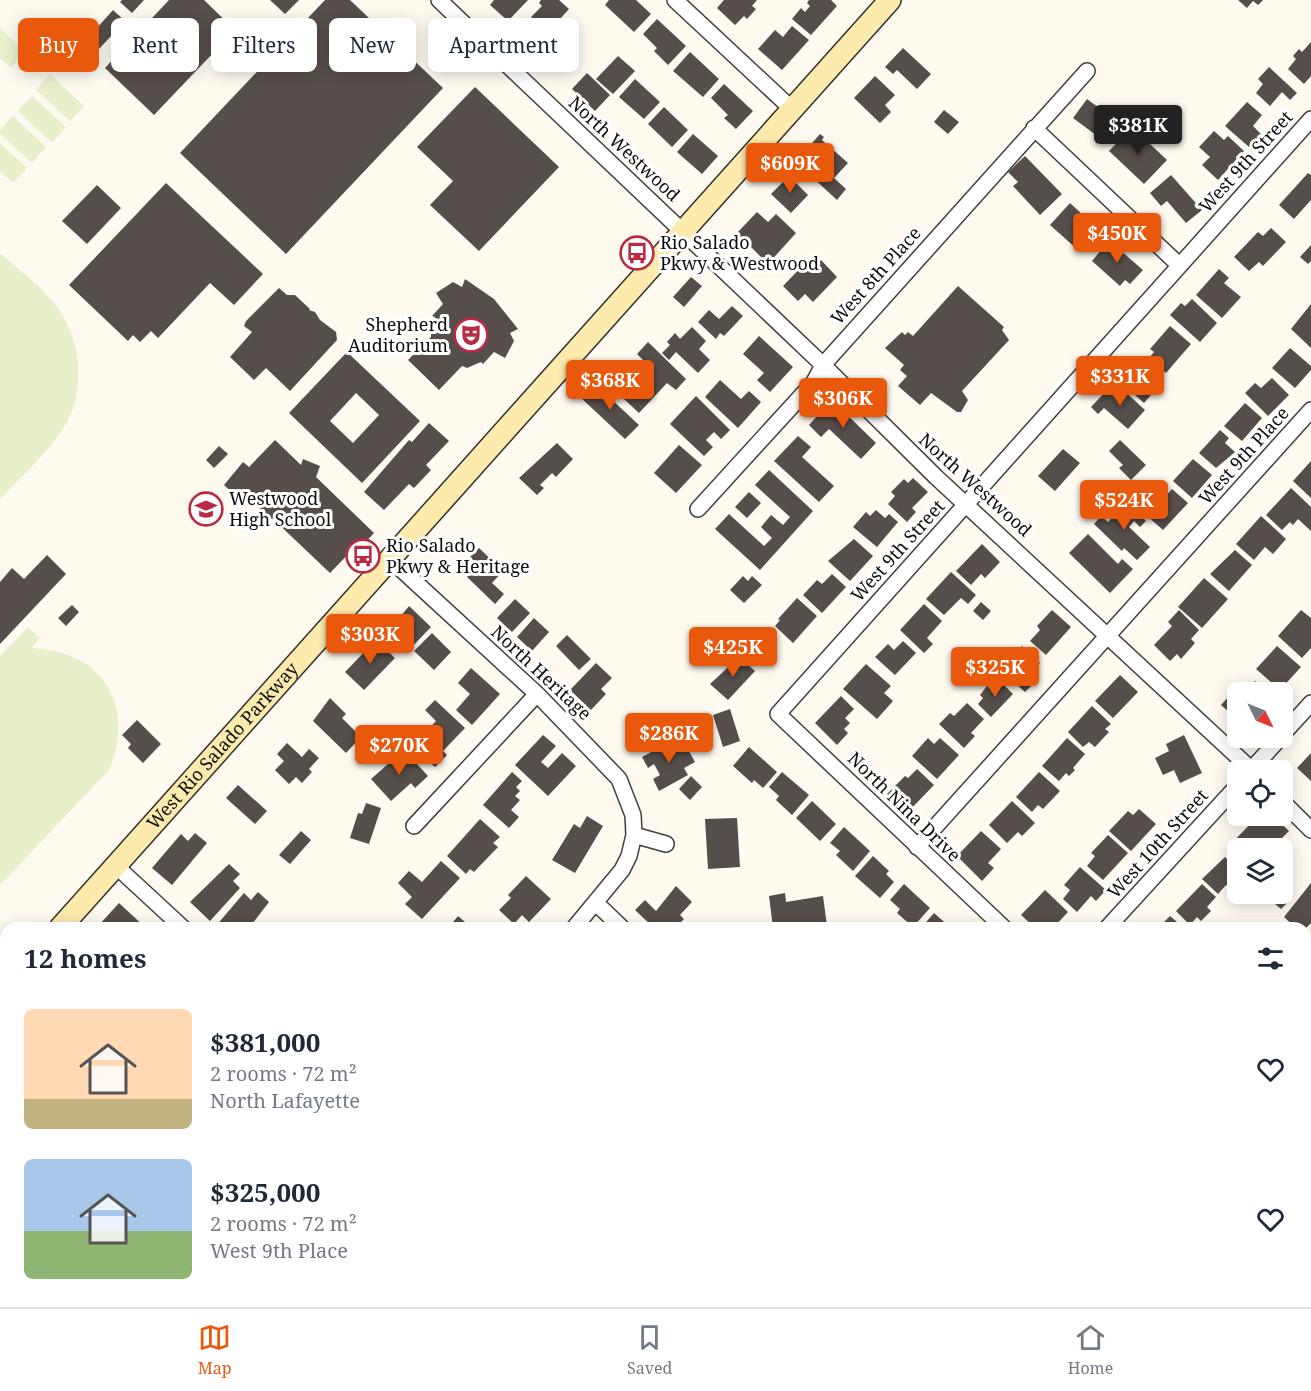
<!DOCTYPE html>
<html lang="en">
<head>
<meta charset="utf-8">
<style>
	:root { --surface:#fff; --page:#f6f6f7; --text:#1f2937; --muted:#747a83; --line:#e0e1e3; --accent:#ea580c }
	body { margin:0; font-family:"Noto Serif",serif; background:var(--page); color:var(--text); height:100vh; display:flex; flex-direction:column; font-size:22px; white-space:nowrap }
	* { box-sizing:border-box; margin:0 }
	p { font-size:20px; color:var(--muted) }
	.icon { flex:none; width:33px; height:33px; fill:none; stroke:currentColor; stroke-width:2; stroke-linecap:round; stroke-linejoin:round }
	.map { position:relative; flex:1; overflow:hidden }
	.details { position:absolute; left:0px; top:922px; width:1311px; height:386px; display:flex; flex-direction:column; background:var(--surface); border-radius:18px 18px 0 0; box-shadow:0 3px 15px #0003 }
	.details>* { flex:none }
	.guide { position:absolute; left:18px; top:18px; width:600px; height:54px; display:flex; gap:12px }
	.needle { width:39px; rotate:133deg }
	.buttons { position:absolute; left:1227px; top:682px; display:grid; gap:12px }
	.buttons a { display:grid; place-items:center; width:66px; height:66px; border-radius:9px; background:var(--surface); box-shadow:0 3px 15px #0003; font-size:30px }
	.price { position:absolute; translate:-50% -51px; padding:0 14px; border-radius:6px; background:var(--accent); color:#fff; font-size:20px; line-height:39px; filter:drop-shadow(0 2px 3px #0008) }
	.price::after { content:''; position:absolute; left:50%; top:36px; width:18px; height:14px; margin-left:-9px; background:inherit; clip-path:polygon(0 0,100% 0,50% 100%) }
	.price.active { background:#222; color:#fff }
	ul { padding:0; list-style:none }
	li { display:flex; align-items:center; gap:18px; height:150px; padding:0 24px }
	li span { display:grid; place-items:center; flex:none; width:168px; height:120px; border-radius:9px; color:#555 }
	li>.icon { margin-inline-start:auto }
	span .icon { width:72px; height:72px; fill:#fffc; stroke-width:1 }
	li b { font-size:26px }
	h2 { display:flex; justify-content:space-between; align-items:center; height:72px; padding:0 24px; font-size:26px }
	.tag { padding:0 21px; border-radius:9px; background:var(--surface); box-shadow:0 3px 15px #0003; font-size:21px; line-height:54px }
	.tag.active { background:var(--accent); color:#fff }
	.tabs { display:flex; justify-content:space-around; align-items:center; height:84px; border-top:2px solid var(--line); background:var(--surface); font-size:16px; color:var(--muted) }
	.tabs a { display:grid; justify-items:center; gap:3px }
	.tabs .active { color:var(--accent) }
	.map>svg:first-child { display:block }
	.pitch { fill:#e8f0cb }
	.building { fill:#564e4b; fill-rule:evenodd }
	.lines { fill:none; stroke-linecap:round; stroke-linejoin:round }
	.street-casing { stroke:#414141; stroke-width:18 }
	.secondary-casing { stroke:#303030; stroke-width:24 }
	.street { stroke:#fff; stroke-width:15 }
	.secondary { stroke:#fdeaad; stroke-width:21 }
	.labels { text-anchor:middle; stroke-width:6; stroke-linejoin:round; paint-order:stroke }
	.street-label { font-size:18px; fill:#0e0e0e; stroke:#fff }
	.poi-label { font-size:18px; fill:#0e0e0e; stroke:#fff; text-anchor:start }
</style>
</head>
<body>
<div class="map">
<svg width="1311" height="1307" viewBox="0 0 1311 1307">
	<rect width="100%" height="100%" fill="#fffaf0"/>
	<path class="pitch" d="M0,28L25,52L11,68L0,58Z
		M50,74L84,106L70,121L36,90Z
		M32,96L66,127L52,143L18,111Z
		M13,116L46,147L32,163L0,134V130Z
		M0,143L27,168L13,183L0,171Z
		M0,253C19,270 44,288 59,310C82,343 86,392 64,427C47,454 22,476 0,499Z
		M28,627L40,638L31,648C102,650 137,705 109,770L0,885V656Z"/>
	<path class="building" d="M122,0H144L132,13L120,2Z
		M169,0H204L235,30L154,115L105,68Z
		M270,0H299L285,14Z
		M325,0H350L443,88L286,254L180,153Z
		M494,0H528L508,21L490,5Z
		M541,0H559L569,9L548,32L531,17L542,6L539,3Z
		M609,0H636L651,14L634,32L605,5Z
		M724,0H757L752,6L756,9L747,19L744,16L735,25L717,8Z
		M809,0H831L837,6L811,35L792,19L801,8L805,12L810,6L807,3Z
		M1238,0H1263L1258,5L1253,1L1247,8Z
		M113,10L125,21L98,50L87,39Z
		M531,19L554,41L538,57L515,36Z
		M657,19L686,46L668,65L654,51L657,48L643,34Z
		M792,26L809,40L782,70L758,49L775,30L783,37Z
		M1311,42V76L1304,84L1288,69L1296,59L1293,56L1299,49L1302,52Z
		M903,48L931,74L917,89L897,70L893,74L885,67Z
		M690,52L719,79L703,97L673,71Z
		M618,56L635,71L613,94L596,79Z
		M1269,67L1297,93L1290,100L1282,92L1270,106L1256,93L1263,84L1258,79Z
		M587,73L610,95L595,111L572,89Z
		M875,76L895,95L885,105L891,112L880,123L854,98Z
		M635,79L660,102L644,119L619,97Z
		M724,84L753,111L736,129L724,118L728,115L711,98Z
		M475,87L559,167L479,251L430,205L453,181L417,147Z
		M1087,99L1110,116L1117,107L1129,116L1108,144L1073,118Z
		M1247,102L1262,115L1253,126L1261,134L1249,147L1225,126Z
		M664,107L688,130L672,147L648,124Z
		M944,110L959,122L948,134L934,122Z
		M1132,127L1167,160L1144,184L1109,151Z
		M1214,131L1224,140L1228,136L1244,151L1218,180L1202,165L1210,157L1199,147Z
		M693,134L718,156L702,174L677,152Z
		M820,134L824,137L822,140L848,163L834,178L846,189L837,200L799,165L810,153L806,150Z
		M1025,156L1062,194L1040,215L1013,186L1018,182L1008,172Z
		M1308,173L1311,175V200L1294,219L1279,205Z
		M1171,175L1202,210L1186,223L1167,201L1161,206L1150,193Z
		M789,176L808,195L791,213L771,194Z
		M166,183L263,274L234,305L210,283L158,338L151,331L140,342L133,335L128,341L69,285Z
		M97,185L121,208L87,244L62,221Z
		M1070,203L1097,228L1078,250L1050,225Z
		M757,212L768,222L776,214L796,233L768,264L737,233Z
		M1271,228L1286,242L1263,266L1259,262L1249,271L1234,257L1258,232L1263,236Z
		M1111,238L1123,249L1121,251L1143,270L1130,284L1125,280L1120,286L1092,261Z
		M1311,245V261L1308,264L1300,257Z
		M809,259L815,266L821,260L837,277L813,302L805,294L798,301L783,286Z
		M1219,269L1229,278L1224,283L1241,297L1222,318L1196,295Z
		M691,277L702,286L684,307L673,297Z
		M465,279L494,299L518,329L510,333L514,341L505,358L494,352L483,364L481,362L467,368L462,366L439,390L408,360L431,337V333L428,332L435,317L432,316L443,304L436,293L453,282L462,287Z
		M958,286L1004,327L1002,330L1009,340L962,391L968,400L961,412H957L931,393L920,405L898,386L907,376L900,370L904,365L885,348L902,332L905,335L908,332L913,336Z
		M279,288L287,295H295L310,309L309,310L315,312L320,320L336,332L337,340L290,391L266,368L254,380L230,357L252,332L244,326L246,321Z
		M1192,299L1217,323L1200,342L1170,315L1181,303L1185,306Z
		M1311,304V348L1291,329Z
		M732,306L743,316L724,336L720,333L716,339L698,322L709,310L719,319Z
		M1170,326L1191,344L1166,373L1149,358L1154,352L1150,349Z
		M692,327L706,341L699,349L710,360L698,373L676,352L669,360L662,353L670,345L667,342L675,333L680,339Z
		M759,336L793,367L770,392L757,380L764,373L743,354Z
		M648,342L686,379L676,390L667,383L639,413L611,387L626,370L634,378L647,364L637,354Z
		M1290,348L1311,366V370L1295,388L1272,368Z
		M347,352L420,421L362,483L289,413ZM356,393L379,415L353,443L330,421Z
		M1136,358L1163,381L1144,403L1117,379Z
		M1272,378L1289,395L1268,416L1245,393L1255,383L1261,388Z
		M720,380L741,399L749,391L761,402L738,428L705,397Z
		M594,383L639,425L625,439L580,397Z
		M1121,388L1145,410L1128,429L1104,408L1098,414L1091,407L1107,390L1114,396Z
		M696,396L730,430L721,439L714,432L706,440L713,447L704,456L670,424Z
		M832,400L876,443L861,459L829,429L821,437L809,425Z
		M1245,403L1262,418L1242,441L1224,426Z
		M429,423L449,441L426,465L431,470L414,488L409,484L384,510L364,492L409,440L412,442Z
		M1220,430L1229,438L1225,443L1235,452L1216,468L1199,453Z
		M798,436L811,447L802,457L834,486L819,502L774,461Z
		M275,440L301,465L303,459L320,466L316,477L374,533L359,549L356,546L330,573L272,518L269,523L261,519L264,512L251,500L249,502L237,497L224,485L243,462L249,467Z
		M1120,440L1146,465L1131,480L1119,468L1123,465L1109,451Z
		M557,443L573,459L556,477L552,473L540,485L544,488L537,495L519,478Z
		M679,445L702,465L676,493L654,473Z
		M219,446L228,454L214,468L206,460Z
		M1063,449L1080,463L1055,491L1038,476Z
		M1193,459L1212,475L1192,498L1173,481Z
		M1311,461V498L1293,481Z
		M769,470L813,511L760,570L715,529L729,514L764,546L772,538L761,527L771,515L783,525L790,517L755,485Z
		M913,478L928,492L912,508L916,512L907,522L888,504L895,496L891,492L904,479L908,483Z
		M1291,488L1311,507V531L1298,519L1293,525L1290,522L1282,530L1266,515Z
		M1172,489L1188,503L1163,530L1137,507L1147,497L1152,502L1160,493L1165,497Z
		M749,492L761,503L747,518L735,507Z
		M1126,502L1146,521L1140,527L1134,521L1129,527L1150,547L1137,560L1124,548L1122,551L1094,524L1101,516L1108,522Z
		M876,510L885,518L889,514L898,522L877,547L853,527L866,512L870,516Z
		M1261,516L1286,539L1273,554L1265,547L1254,560L1236,544Z
		M1088,534L1118,564L1122,559L1133,569L1110,593L1069,553Z
		M854,539L873,556L850,581L828,561Z
		M982,544L1000,562L985,578L981,574L971,585L956,571Z
		M479,548L503,571L492,583L504,594L495,604L467,577L478,565L470,557Z
		M1235,550L1252,565L1229,591L1210,574Z
		M47,555L66,574L0,644V582L12,568L24,579Z
		M951,572L976,595L968,604L961,598L944,615L926,599Z
		M832,574L846,587L822,613L803,595L817,580L822,584Z
		M743,576L748,581L752,576L762,585L744,603L730,590Z
		M1204,578L1228,599L1202,628L1178,607Z
		M797,598L817,616L793,643L775,626L780,620L778,619Z
		M515,599L530,613L512,632L497,618Z
		M981,602L991,611L983,620L973,611Z
		M924,604L942,621L927,638L933,644L924,653L900,630Z
		M72,605L79,612L66,626L58,618Z
		M409,606L431,627L408,651L388,632Z
		M1052,610L1071,627L1046,655L1030,641L1040,630L1037,626Z
		M1179,610L1199,630L1191,639L1195,643L1181,659L1177,654L1170,661L1154,645L1172,626L1168,622Z
		M1301,610L1311,618V648L1302,658L1278,636Z
		M534,618L549,632L532,651L517,637Z
		M432,633L451,652L434,670L414,651Z
		M567,635L591,659L579,670L556,646Z
		M376,640L395,658L364,690L345,672Z
		M903,641L916,653L895,675L875,657L888,644L894,650Z
		M1022,646L1040,663L1026,679L1032,685L1025,692L1000,670Z
		M1277,646L1301,667L1280,690L1256,669Z
		M739,657L755,671L728,700L710,684Z
		M596,663L612,678L601,689L606,694L591,710L570,690Z
		M866,664L891,686L884,693L893,701L877,719L843,689Z
		M471,668L500,694L472,725L456,710L470,694L458,683Z
		M1120,675L1138,692L1113,718L1095,701Z
		M1000,681L1013,694L991,717L978,704L983,698L980,695L987,686L991,690Z
		M1255,681L1268,693H1238V720L1221,705L1240,684L1246,690Z
		M841,696L854,709L845,718L850,723L844,729L848,733L837,745L815,723Z
		M330,698L346,714L342,718L361,737L346,753L313,721Z
		M435,700L465,728L443,751L447,755L435,767L413,746L436,721L425,710Z
		M967,703L984,719L971,733L975,736L964,748L939,724L950,713L954,716Z
		M1092,706L1111,724L1105,729L1109,732L1095,747L1089,742L1083,747L1068,732Z
		M730,709L740,741L723,747L713,715Z
		M137,720L161,744L143,763L128,748L131,744L122,735Z
		M543,735L556,746L541,762L548,768L562,753L576,766L548,796L515,765Z
		M1184,735L1202,773L1180,783L1174,770L1163,775L1155,758L1169,751L1166,744Z
		M928,738L934,744L940,738L959,755L937,779L912,756Z
		M1067,738L1085,754L1073,768L1075,770L1069,776L1066,773L1059,781L1042,766Z
		M670,742L675,751L686,746L695,762L684,768L688,775L659,791L653,779L660,775L654,764L648,768L642,757Z
		M287,743L302,757L309,749L319,758L309,769L312,772L302,783L296,777L289,784L275,770L284,761L277,754Z
		M749,747L777,772L763,788L754,780L752,783L733,766Z
		M404,750L428,776L415,788L411,783L391,801L371,779Z
		M1311,753V781L1297,768Z
		M917,769L934,785L907,813L887,794L905,776L908,778Z
		M512,772L522,781L516,787L520,791L515,796L520,800L511,810L519,817L509,828L483,805Z
		M782,772L809,795L792,815L776,800L779,796L769,787Z
		M1039,772L1060,791L1043,809L1038,805L1032,812L1016,797Z
		M691,776L702,787L690,800L679,789Z
		M238,785L267,811L255,824L226,798Z
		M812,801L836,824L820,841L796,818Z
		M1012,801L1035,823L1022,836L1018,832L1007,843L989,825Z
		M366,803L381,808L369,844L350,838L358,813L362,814Z
		M1139,809L1156,824L1131,851L1109,831L1128,811L1133,815Z
		M587,816L603,826L575,873L552,860L574,824L580,828Z
		M1258,816H1273L1289,831L1271,849H1238V856L1228,847Z
		M737,818L740,867L708,869L705,819Z
		M480,819L500,837L493,843L498,847L474,872L470,869L466,874L447,856Z
		M844,827L870,851L853,871L836,855L840,851L830,843Z
		M301,831L311,840L290,864L279,855Z
		M981,831L1001,849L988,863L994,868L982,881L957,856Z
		M195,833L207,843L172,885L152,868L181,834L188,841Z
		M1108,835L1128,853L1103,880L1087,866L1095,856L1091,853Z
		M873,856L889,871L886,874L894,882L880,898L855,876Z
		M1225,857L1238,869V890L1234,893L1226,885L1218,894L1202,879Z
		M441,861L460,878L422,919L405,904L412,897L398,883L409,871L422,882Z
		M229,864L240,874L233,881L240,888L210,921L190,902Z
		M1080,867L1106,890L1096,901L1091,896L1077,912L1063,899L1070,890L1064,885Z
		M526,876L551,899L529,922L522,915L514,924L499,910L511,898L508,895Z
		M1311,883V923L1306,928H1296L1284,917Z
		M904,884L930,908L913,927L897,913L900,909L890,900Z
		M1202,884L1216,897L1207,907L1211,911L1201,921L1197,917L1190,925L1176,911Z
		M676,886L692,902L680,915L684,919L675,928H654L635,910L645,900L656,911Z
		M1282,889L1292,898L1281,909L1269,899L1274,894H1282Z
		M1045,890L1068,912L1055,926L1057,928H1035L1021,915Z
		M258,892L269,902L249,928L215,927L244,893L251,900Z
		M785,893L786,902L823,896L827,926L773,928L769,896Z
		M119,903L146,928H102L99,925Z
		M934,913L951,928H921Z
		M458,916L472,928H448Z
		M1170,916L1184,928H1158Z
		M6,1038V1079L4,1081L0,1078V1044Z
		M1305,1043L1311,1049L1309,1070L1311,1073L1305,1080Z
		M1311,1123V1164L1305,1158V1130Z
		M0,1175L6,1180V1217L0,1212Z
		M1308,1281L1311,1283V1307H1279L1283,1302H1305V1285Z
		M25,1302H56L51,1307H30Z
		M67,1302H99L94,1307H62Z
		M116,1302H144L146,1304L144,1307H111Z
		M310,1302H341L344,1305L342,1307H306Z
		M397,1302H433L429,1307H393Z
		M463,1302H512L508,1307H459Z
		M615,1302H639L634,1307H621Z
		M659,1302H682L680,1304L684,1307H655Z
		M933,1302H973L969,1307H928Z"/>
	<g class="lines">
		<g class="street-casing">
			<path id="street" d="M439,0L823,365L936,477L1253,771
				M675,0L793,110
				M1034,128L1179,265
				M698,509L814,382L823,365L1087,71
				M390,559L537,694L619,779L633,815L634,835L629,856L622,870L574,928
				M1282,735L1311,703
				M1250,771L1280,738
				M1282,801L1311,830
				M414,826L537,694
				M634,835L666,844
				M917,847L1311,410
				M116,866L183,928
				M596,903L622,928
				M1004,928L778,714L1311,119
				M1107,928L1238,785
				M1305,980L1311,973
				M1305,1228L1311,1221
				M0,1274L6,1268
				M183,1302L188,1307
				M576,1302L581,1307
				M880,1302L885,1307
				M772,1307L776,1302
				M1011,1307L1015,1302
				M1234,1307L1238,1302"/>
		</g>
		<g class="secondary-casing">
			<g id="secondary">
				<path id="s1" d="M60,928L890,0"/>
				<path d="M0,995L6,988"/>
			</g>
		</g>
		<use href="#street" class="street"/>
		<use href="#secondary" class="secondary"/>
	</g>
	<defs>
		<g id="bus-ring" transform="scale(1.725)"><circle r="9.5" fill="#fff" stroke="#bb2a43" stroke-width="1.5"/><path d="M-5-6H5V4H4V6H2V4H-2V6H-4V4H-5ZM-3.5-4V0h7V-4ZM-3.5 1.2v1.5H-2V1.2ZM2 1.2v1.5H3.5V1.2Z" fill="#bb2a43"/></g>
		<g id="theatre-ring" transform="scale(1.725)"><circle r="9.5" fill="#fff" stroke="#bb2a43" stroke-width="1.5"/><path d="M-5-5.5Q0-4 5-5.5V0Q5 5 0 6Q-5 5-5 0ZM-3.3-2.5H-1v1.5H-3.3ZM1-2.5H3.3v1.5H1ZM-2.8 1Q0 5.5 2.8 1Z" fill="#bb2a43"/></g>
		<g id="school-ring" transform="scale(1.725)"><circle r="9.5" fill="#fff" stroke="#bb2a43" stroke-width="1.5"/><path d="M0-5L7-2L0 1L-7-2ZM-4 1L0 2.5L4 1V4Q0 6-4 4Z" fill="#bb2a43"/></g>
	</defs>
	<g fill-rule="evenodd">
		<use href="#bus-ring" x="637" y="253"/>
		<use href="#theatre-ring" x="471" y="335"/>
		<use href="#school-ring" x="206" y="509"/>
		<use href="#bus-ring" x="363" y="556"/>
	</g>
	<g class="labels">
		<g class="street-label">
			<text transform="translate(624 149) rotate(43)" y="6">North Westwood</text>
			<text transform="translate(1246 162) rotate(-48)" y="6">West 9th Street</text>
			<text transform="translate(876 276) rotate(-48)" y="6">West 8th Place</text>
			<text transform="translate(1244 456) rotate(-48)" y="6">West 9th Place</text>
			<text transform="translate(975 485) rotate(42)" y="6">North Westwood</text>
			<text transform="translate(898 551) rotate(-48)" y="6">West 9th Street</text>
			<text transform="translate(541 673) rotate(43)" y="6">North Heritage</text>
			<text dy="6" stroke="none"><textPath href="#s1" startOffset="244">West Rio Salado Parkway</textPath></text>
			<text transform="translate(904 807) rotate(44)" y="6">North Nina Drive</text>
			<text transform="translate(1158 844) rotate(-48)" y="6">West 10th Street</text>
		</g>
		<g class="poi-label">
			<text x="660" y="249">Rio Salado<tspan x="660" dy="21">Pkwy &amp; Westwood</tspan></text>
			<text x="448" y="331" text-anchor="end">Shepherd<tspan x="448" dy="21">Auditorium</tspan></text>
			<text x="229" y="505">Westwood<tspan x="229" dy="21">High School</tspan></text>
			<text x="386" y="552">Rio Salado<tspan x="386" dy="21">Pkwy &amp; Heritage</tspan></text>
		</g>
	</g>
</svg>
<div class="buttons">
<a><svg class="needle" viewBox="-14 -14 28 28"><path d="M0-13l5 13h-10z" fill="#e53935"/><path d="M0 13l5-13h-10z" fill="#747a83"/></svg></a>
<a><svg class="icon" aria-label="locate" viewBox="0 0 24 24"><circle cx="12" cy="12" r="6"/><path d="M12 2v4M12 18v4M2 12h4M18 12h4"/></svg></a>
<a><svg class="icon" aria-label="layers" viewBox="0 0 24 24"><path d="M12 4l9 5-9 5-9-5zM3 14l9 5 9-5"/></svg></a>
</div>
<b class="price active" style="left:1138px;top:156px">$381K</b>
<b class="price" style="left:790px;top:194px">$609K</b>
<b class="price" style="left:1117px;top:264px">$450K</b>
<b class="price" style="left:1120px;top:407px">$331K</b>
<b class="price" style="left:610px;top:411px">$368K</b>
<b class="price" style="left:843px;top:429px">$306K</b>
<b class="price" style="left:1124px;top:531px">$524K</b>
<b class="price" style="left:370px;top:665px">$303K</b>
<b class="price" style="left:733px;top:678px">$425K</b>
<b class="price" style="left:995px;top:698px">$325K</b>
<b class="price" style="left:669px;top:764px">$286K</b>
<b class="price" style="left:399px;top:776px">$270K</b>
<div class="guide">
<a class="tag active">Buy</a>
<a class="tag">Rent</a>
<a class="tag">Filters</a>
<a class="tag">New</a>
<a class="tag">Apartment</a>
</div>
<section class="details">
<h2>12 homes<svg class="icon" aria-label="filters" viewBox="0 0 24 24"><path d="M4 7h16M4 17h16"/><circle cx="9" cy="7" r="2"/><circle cx="15" cy="17" r="2"/></svg></h2>
<ul>
<li><span style="background:linear-gradient(#ffd9b3 75%,#c2b280 0)"><svg class="icon" aria-label="home" viewBox="0 0 24 24"><path d="M3 11l9-7 9 7M6 9v11h12V9"/></svg></span><div><b>$381,000</b><p>2 rooms · 72 m²</p><p>North Lafayette</p></div><svg class="icon" aria-label="heart" viewBox="0 0 24 24"><path d="M12 20l-8-8c-3-5 5-10 8-4 3-6 11-1 8 4z"/></svg></li>
<li><span style="background:linear-gradient(#a9c7e8 60%,#8fb573 0)"><svg class="icon" aria-label="home" viewBox="0 0 24 24"><path d="M3 11l9-7 9 7M6 9v11h12V9"/></svg></span><div><b>$325,000</b><p>2 rooms · 72 m²</p><p>West 9th Place</p></div><svg class="icon" aria-label="heart" viewBox="0 0 24 24"><path d="M12 20l-8-8c-3-5 5-10 8-4 3-6 11-1 8 4z"/></svg></li>
</ul>
</section>
</div>
<nav class="tabs">
<a class="active"><svg class="icon" aria-label="map" viewBox="0 0 24 24"><path d="M3 6l6-2 6 2 6-2v14l-6 2-6-2-6 2zM9 4v14M15 6v14"/></svg>Map</a>
<a><svg class="icon" aria-label="saved" viewBox="0 0 24 24"><path d="M7 4h10v16l-5-4-5 4z"/></svg>Saved</a>
<a><svg class="icon" aria-label="home" viewBox="0 0 24 24"><path d="M3 11l9-7 9 7M6 9v11h12V9"/></svg>Home</a>
</nav>
</body>
</html>
